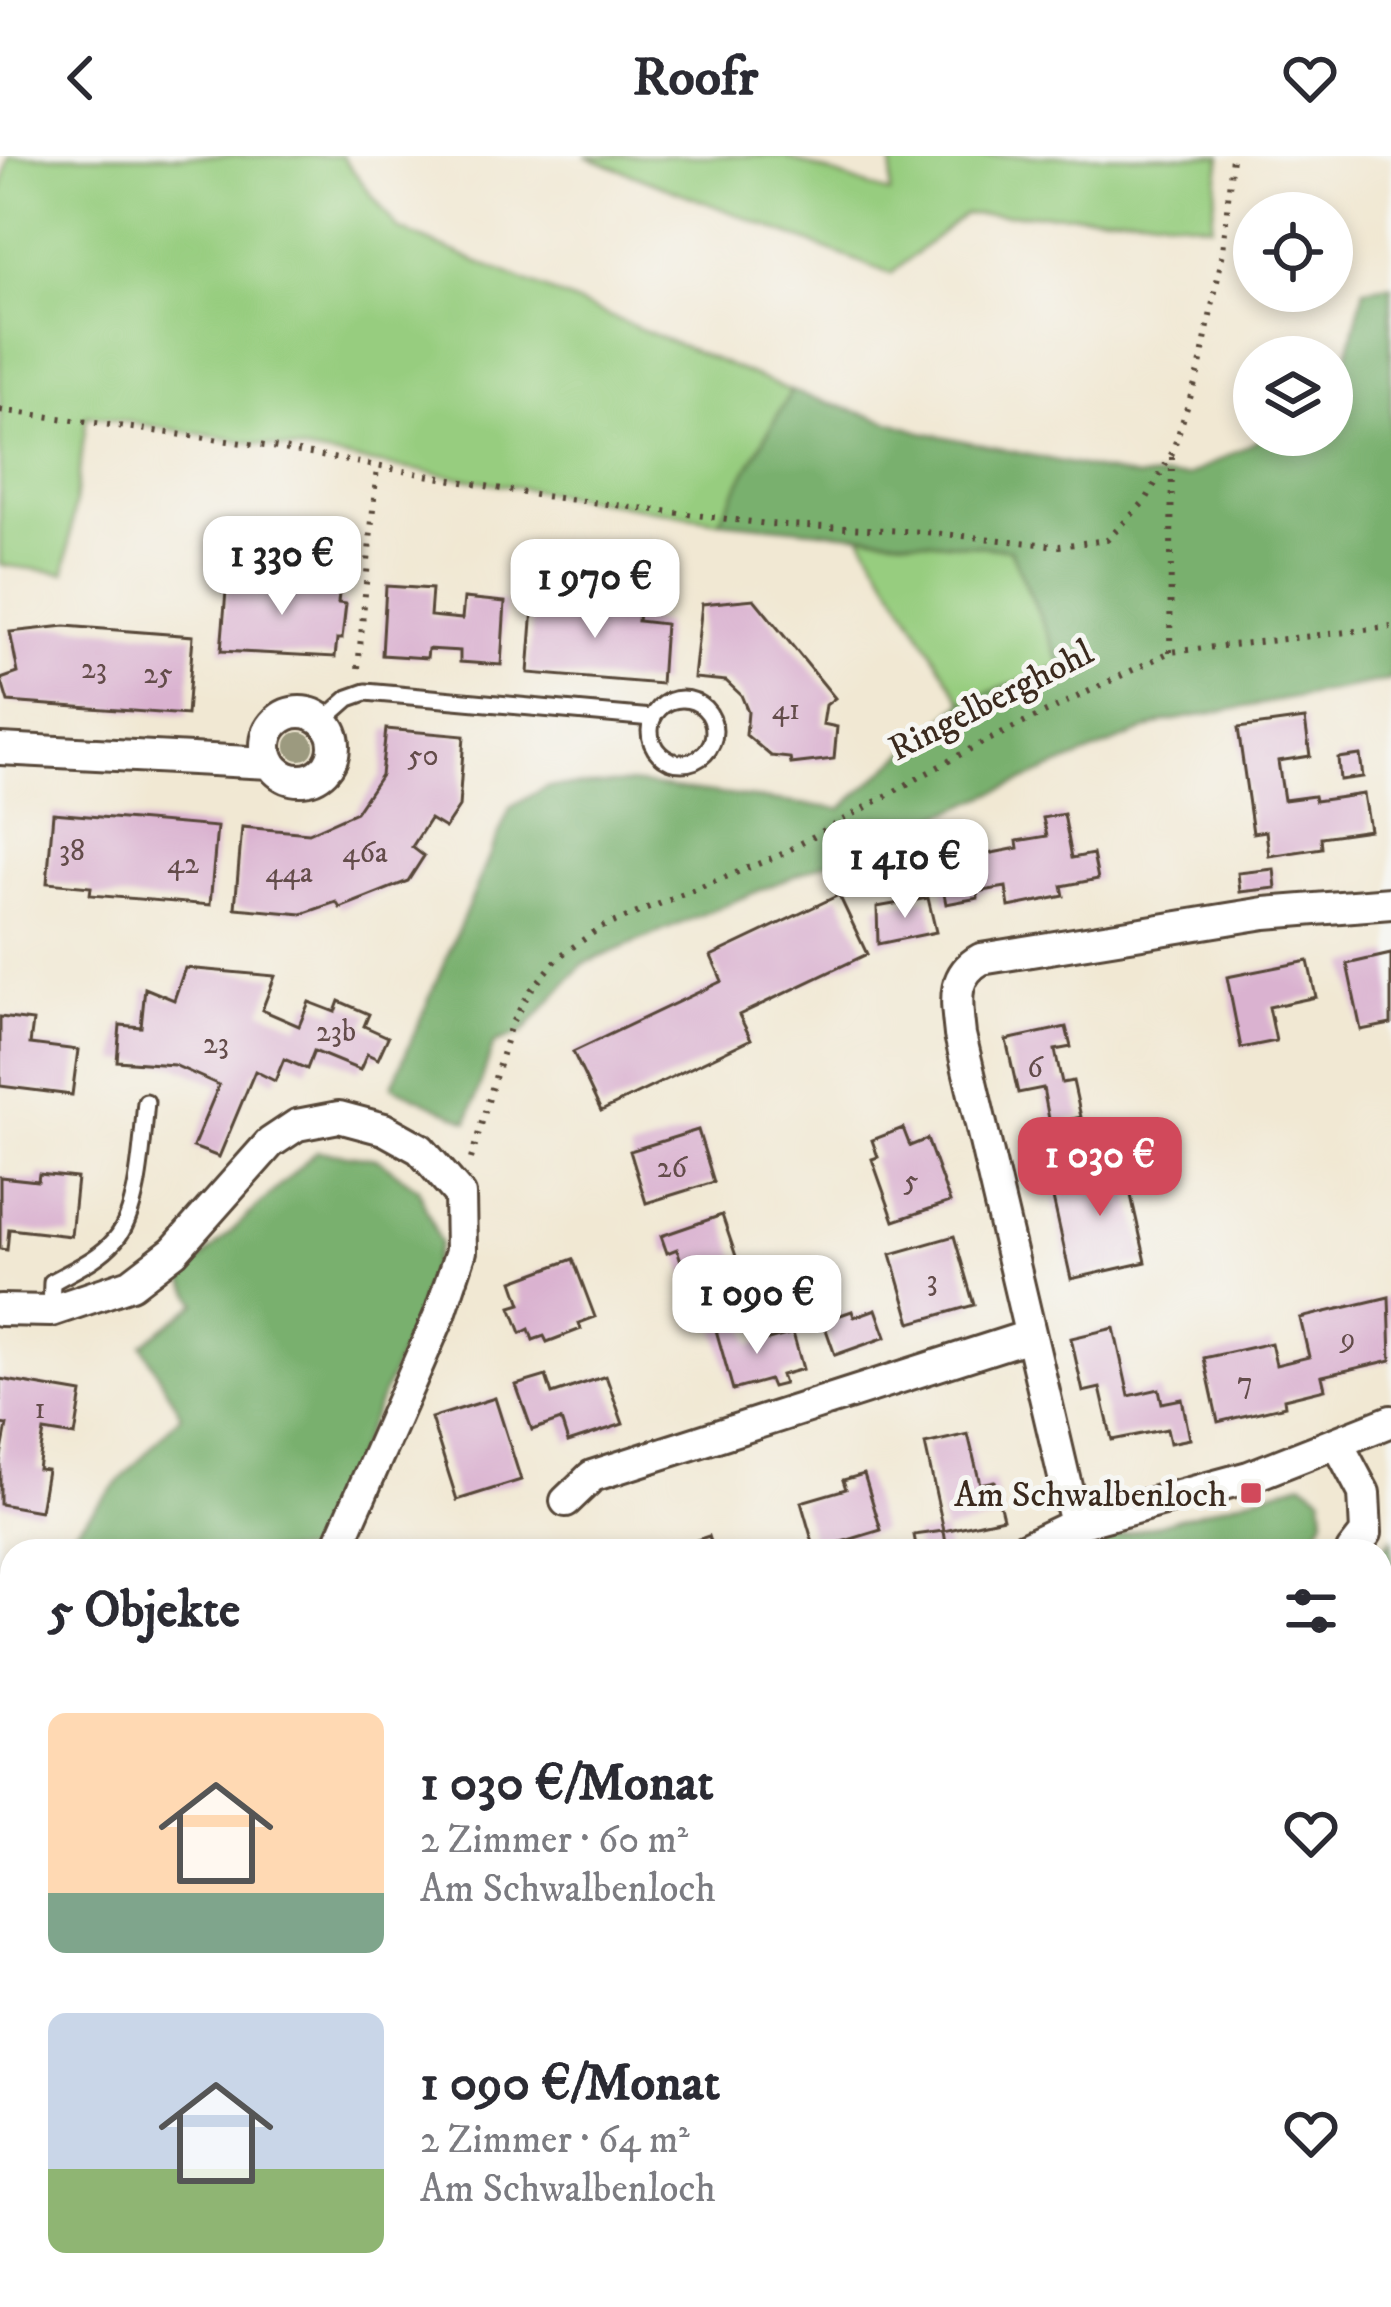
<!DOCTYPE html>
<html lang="de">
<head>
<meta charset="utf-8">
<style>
	:root { --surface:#fff; --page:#f7f7f7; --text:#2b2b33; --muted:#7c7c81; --accent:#d1495b }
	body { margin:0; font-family:"IM FELL DW Pica",serif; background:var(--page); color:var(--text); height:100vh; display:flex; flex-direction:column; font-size:45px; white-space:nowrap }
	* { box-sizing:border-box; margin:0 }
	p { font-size:39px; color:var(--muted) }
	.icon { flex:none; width:66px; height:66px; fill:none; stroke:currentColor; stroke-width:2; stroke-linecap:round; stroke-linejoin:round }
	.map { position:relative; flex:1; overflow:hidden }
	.details { position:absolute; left:0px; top:1383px; width:1392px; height:768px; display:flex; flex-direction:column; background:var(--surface); border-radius:36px 36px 0 0; box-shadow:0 6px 18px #0003 }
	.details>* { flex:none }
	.fabs { position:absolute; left:1233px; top:36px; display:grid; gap:24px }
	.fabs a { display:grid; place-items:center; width:120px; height:120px; border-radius:50%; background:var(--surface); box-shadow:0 6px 18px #0003; font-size:60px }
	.price { position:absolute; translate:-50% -102px; padding:0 27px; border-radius:24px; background:#fff; color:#222; font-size:39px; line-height:78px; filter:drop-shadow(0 3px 6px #0008) }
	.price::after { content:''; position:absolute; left:50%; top:72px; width:36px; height:27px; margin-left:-18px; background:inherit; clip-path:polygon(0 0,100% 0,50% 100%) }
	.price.current { background:var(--accent); color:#fff }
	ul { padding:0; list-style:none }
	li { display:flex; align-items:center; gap:36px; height:300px; padding:0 48px }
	li span { display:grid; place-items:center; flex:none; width:336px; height:240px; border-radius:18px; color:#555 }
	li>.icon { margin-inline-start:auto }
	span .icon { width:144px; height:144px; fill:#fffc; stroke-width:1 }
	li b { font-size:51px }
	h2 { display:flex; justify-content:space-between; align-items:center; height:144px; padding:0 48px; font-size:51px }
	header { display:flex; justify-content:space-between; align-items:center; height:156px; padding:0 48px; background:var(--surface); font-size:54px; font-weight:800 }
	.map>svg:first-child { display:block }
	.green { fill:#97cd7f; stroke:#697c4e; stroke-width:3 }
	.forest { fill:#79b06e; stroke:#5a6d46; stroke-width:3 }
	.building { fill:#dab2d0 }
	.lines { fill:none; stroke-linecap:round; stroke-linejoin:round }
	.lane-casing { stroke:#564639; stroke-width:21 }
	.street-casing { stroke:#564639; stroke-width:36 }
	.path { stroke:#564639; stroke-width:6; stroke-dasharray:3 9; stroke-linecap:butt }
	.lane { stroke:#fff; stroke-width:15 }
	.street { stroke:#fff; stroke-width:30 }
	.tree { fill:#9c9a7f }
	.poi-dot { fill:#d1495b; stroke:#f6f6f2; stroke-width:4.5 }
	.labels { text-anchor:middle; stroke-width:10; stroke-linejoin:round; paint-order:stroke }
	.number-label { font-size:30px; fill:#634c4a }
	.street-label { font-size:36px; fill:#3b2a1e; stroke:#f6f6f2 }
	.poi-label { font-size:36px; fill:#3b2a1e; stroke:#f6f6f2; text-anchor:end }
</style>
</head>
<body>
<header><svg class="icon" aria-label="back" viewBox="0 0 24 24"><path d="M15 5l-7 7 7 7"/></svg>Roofr<svg class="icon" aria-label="heart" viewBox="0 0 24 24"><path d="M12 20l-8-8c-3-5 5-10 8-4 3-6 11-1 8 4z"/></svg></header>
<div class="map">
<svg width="1391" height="2151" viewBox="0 0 1391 2151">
	<rect width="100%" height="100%" fill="#f6f6f2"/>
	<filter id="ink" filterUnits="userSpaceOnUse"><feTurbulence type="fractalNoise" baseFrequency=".00833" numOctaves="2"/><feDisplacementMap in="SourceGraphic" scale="24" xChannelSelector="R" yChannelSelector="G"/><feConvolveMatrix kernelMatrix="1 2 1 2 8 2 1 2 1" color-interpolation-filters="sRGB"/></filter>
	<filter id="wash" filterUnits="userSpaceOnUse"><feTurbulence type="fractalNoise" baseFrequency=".004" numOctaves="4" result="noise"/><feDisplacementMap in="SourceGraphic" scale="48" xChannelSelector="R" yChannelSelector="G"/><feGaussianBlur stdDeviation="2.7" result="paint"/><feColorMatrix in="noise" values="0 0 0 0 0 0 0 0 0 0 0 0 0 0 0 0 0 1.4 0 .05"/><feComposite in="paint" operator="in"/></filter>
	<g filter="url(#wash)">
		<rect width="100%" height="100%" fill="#f1e8d3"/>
		<path class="green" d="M9,0H342L398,73L791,235L719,365L87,259L65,417L0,409V42Z
			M585,0H783L890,38L893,0H1221L1211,69L1142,59L964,58L891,118Z
			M860,378L1010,393L1062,510L963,546Z"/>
		<path class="forest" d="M1391,129V524L1164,566L583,808L522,877L494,887L468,965L392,930L510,652L546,631L631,627L841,653L963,546L1062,510L1010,393L719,365L791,235L922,276L1137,322L1188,320L1269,279H1332V247L1336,245L1364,133Z
			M317,995L378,1003L418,1033L440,1087L411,1174L314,1395H55L181,1259L142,1189L197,1147L182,1122Z
			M1303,1326L1322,1340L1324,1362L1311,1388L1275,1395H1068Z
			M1391,1383V1563L1380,1546V1398Z"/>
		<g id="blocks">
			<path class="building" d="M227,423L340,429L338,447L346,448L342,483H337L335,501L221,495Z
				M386,430L432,433L430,460L462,463L464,442L505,446L501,509L460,506V495L428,493L427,502L382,499Z
				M534,439L640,447L638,465L665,468L661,528L528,517Z
				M754,443L835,542L826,549L823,568L837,571L834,603L791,608L790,602L771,600L746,579L748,556L741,539L726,525L694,522L702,448Z
				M65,470L193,480L187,559L8,546L1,523L18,517L10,476Z
				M1305,563L1310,600L1278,605L1284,644L1314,640L1315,645L1364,638L1370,674L1321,681L1322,692L1269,700L1266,675L1253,677L1238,572Z
				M386,573L464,580L459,651L445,672L430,663L412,691L424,700L408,725L340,752L336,746L302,758L235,752L242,671L309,677L356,656L381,619Z
				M1360,599L1363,621L1340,624L1338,602Z
				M53,657L217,671L210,749L90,739L91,731L47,727Z
				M1064,658L1072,702L1093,698L1098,723L1062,730L1064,740L1009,751L1006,731L977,736L978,742L946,748L935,691L963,686L966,702L1018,692L1017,685L1047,680L1043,662Z
				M1274,713L1276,732L1240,736L1238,717Z
				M839,739L867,798L739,859L751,883L601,955L573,896L722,825L711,800Z
				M928,742L936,776L878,788L877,751Z
				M1391,798V868L1361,874L1347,808Z
				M1308,805L1316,841L1269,851L1276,885L1241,892L1227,821Z
				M185,812L275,820L262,854L299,870L309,846L335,856L339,845L369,858L364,870L388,881L378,903L367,898L360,914L314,895L307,913L284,903L275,925L255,915L219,1001L193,991L219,929L174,909L117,905L120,869L141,871L145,832L174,844Z
				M0,861L33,865L30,888L78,894L72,939L0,930Z
				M1066,871L1071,891L1055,894L1062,927L1073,925L1081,961L1050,968L1043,932L1018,937L1006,884Z
				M903,972L910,990L927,983L950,1046L894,1065L872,1003L878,1001L872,984Z
				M698,974L714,1026L646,1047L630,995Z
				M1136,1001L1141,1024L1128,1026L1146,1106L1071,1123L1053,1042L1065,1040L1059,1018Z
				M39,1018L77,1022L71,1080L9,1073L7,1094L0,1093V1021L38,1025Z
				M722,1059L743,1121L692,1138L677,1093L667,1097L661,1080Z
				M954,1080L974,1149L911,1167L891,1098Z
				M573,1103L595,1161L579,1167L581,1173L547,1186L544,1180L533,1184L529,1173L521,1177L511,1151L521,1148L513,1125Z
				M1389,1141L1391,1204L1322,1220L1325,1233L1284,1243L1285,1250L1218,1266L1204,1202L1271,1187L1276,1209L1309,1201L1300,1162Z
				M876,1153L886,1181L835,1199L823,1165L852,1155L854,1161Z
				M745,1166L751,1189L793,1177L803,1213L781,1219L784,1228L772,1231L769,1224L733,1234L716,1174Z
				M1114,1172L1129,1240L1159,1233L1162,1247L1182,1243L1190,1283L1170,1287L1167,1273L1112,1284L1100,1232L1083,1236L1071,1182Z
				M546,1220L552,1238L606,1220L623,1268L568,1286L561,1264L532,1274L516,1229Z
				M0,1223L82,1237L75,1280L44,1275L38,1313L47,1314L40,1355L0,1348V1306L7,1269L0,1268Z
				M495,1242L521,1324L457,1344L431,1262Z
				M968,1278L980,1328L994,1325L1003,1362L944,1375L925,1288Z
				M864,1318L881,1374L815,1394L801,1346L846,1333L843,1324Z
				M944,1375L947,1395H917L914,1379Z
				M709,1380L714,1395H666V1394Z
				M12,1630V1762L0,1756V1654Z
				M1380,1658L1391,1667V1759L1380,1749Z
				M1380,1851L1391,1860V1905L1380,1896Z
				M0,1876L12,1879V1996L0,1992Z
				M126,2139H181L179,2151H124Z
				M629,2139H691L681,2146L685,2151H613Z
				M1046,2139H1135L1130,2151H1073Z"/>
		</g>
	</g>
	<g filter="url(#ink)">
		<use href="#blocks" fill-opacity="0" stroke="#564639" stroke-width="3"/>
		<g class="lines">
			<g class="lane-casing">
				<path id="lane" d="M650 575a32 32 0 1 1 64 0a32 32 0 1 1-64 0Z
					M323,565L349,542L366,536L652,562
					M51,1155L52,1126C73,1114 99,1103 115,1084C140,1056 142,983 146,946
					M0,1855L12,1846"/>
			</g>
			<g class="street-casing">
				<path id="street" d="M266 590a34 34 0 1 1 68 0a34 34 0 1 1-68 0Z
					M0,593L270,607
					M0,1154L51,1155L131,1128L174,1095L270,987L297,969L339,961L384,973L420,993L460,1039L461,1095L440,1158L336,1395
					M1338,1288L1364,1337L1366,1377L1352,1395
					M566,1345L592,1320L1029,1180
					M1075,1368L960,879C957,848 950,820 981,803L1265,757L1391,747
					M1019,1395L1075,1368L1249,1321L1391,1265
					M1380,1803L1391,1813
					M414,2139L466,2151
					M49,2151L52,2139
					M508,2151L549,2139
					M880,2151L891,2139
					M1224,2151L1230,2139"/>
			</g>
			<path class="path" d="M0,254L272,291L535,339L768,368L924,376L1059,390L1107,384L1146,344L1172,297L1199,215L1223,96L1232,0
				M1170,496L1172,300
				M358,512L377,311
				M471,1003L511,868L531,834L560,800L600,772L780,699L972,592L1170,496L1391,471
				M752,2139L765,2151"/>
			<use href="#lane" class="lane"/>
			<use href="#street" class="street"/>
		</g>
		<circle class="tree" cx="300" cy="590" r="14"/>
	</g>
	<rect class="poi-dot" x="1239" y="1325" width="24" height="24" rx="6"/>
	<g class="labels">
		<g class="number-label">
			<text x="94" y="522">23</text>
			<text x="158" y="527">25</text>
			<text x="786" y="563">41</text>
			<text x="423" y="609">50</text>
			<text x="72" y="704">38</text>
			<text x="365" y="706">46a</text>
			<text x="183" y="717">42</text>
			<text x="289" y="726">44a</text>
			<text x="336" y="885">23b</text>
			<text x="216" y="897">23</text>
			<text x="1035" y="921">6</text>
			<text x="672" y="1021">26</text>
			<text x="911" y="1034">5</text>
			<text x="932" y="1134">3</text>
			<text x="1348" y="1191">9</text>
			<text x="1245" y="1236">7</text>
			<text x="40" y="1262">1</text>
		</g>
		<g class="street-label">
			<text transform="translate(990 543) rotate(-27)" y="13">Ringelberghohl</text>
		</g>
		<g class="poi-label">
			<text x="1227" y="1350">Am Schwalbenloch</text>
		</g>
	</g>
</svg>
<div class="fabs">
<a><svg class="icon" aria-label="locate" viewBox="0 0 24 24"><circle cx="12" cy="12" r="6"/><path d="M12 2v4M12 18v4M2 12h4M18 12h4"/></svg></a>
<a><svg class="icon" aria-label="layers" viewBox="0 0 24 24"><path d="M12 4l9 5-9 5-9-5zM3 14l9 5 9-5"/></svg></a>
</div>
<b class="price" style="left:282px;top:462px">1 330 €</b>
<b class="price" style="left:595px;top:485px">1 970 €</b>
<b class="price" style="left:905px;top:765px">1 410 €</b>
<b class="price current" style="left:1100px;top:1063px">1 030 €</b>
<b class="price" style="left:757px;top:1201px">1 090 €</b>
<section class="details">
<h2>5 Objekte<svg class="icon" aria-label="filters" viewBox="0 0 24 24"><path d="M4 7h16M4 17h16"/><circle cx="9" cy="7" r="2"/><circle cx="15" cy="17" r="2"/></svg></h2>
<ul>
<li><span style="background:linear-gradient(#ffd9b3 75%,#7fa58c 0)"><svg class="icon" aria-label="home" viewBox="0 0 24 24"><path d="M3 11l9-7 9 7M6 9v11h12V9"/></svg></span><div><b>1 030 €/Monat</b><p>2 Zimmer · 60 m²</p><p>Am Schwalbenloch</p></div><svg class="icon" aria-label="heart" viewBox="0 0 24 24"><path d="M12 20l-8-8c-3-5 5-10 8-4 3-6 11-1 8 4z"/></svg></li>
<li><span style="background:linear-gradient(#c9d6e8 65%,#8fb573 0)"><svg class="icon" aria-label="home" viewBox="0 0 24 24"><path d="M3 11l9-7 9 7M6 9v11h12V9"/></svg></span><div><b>1 090 €/Monat</b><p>2 Zimmer · 64 m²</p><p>Am Schwalbenloch</p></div><svg class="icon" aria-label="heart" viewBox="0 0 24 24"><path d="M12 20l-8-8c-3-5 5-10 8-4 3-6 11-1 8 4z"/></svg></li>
</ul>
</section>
</div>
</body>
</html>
